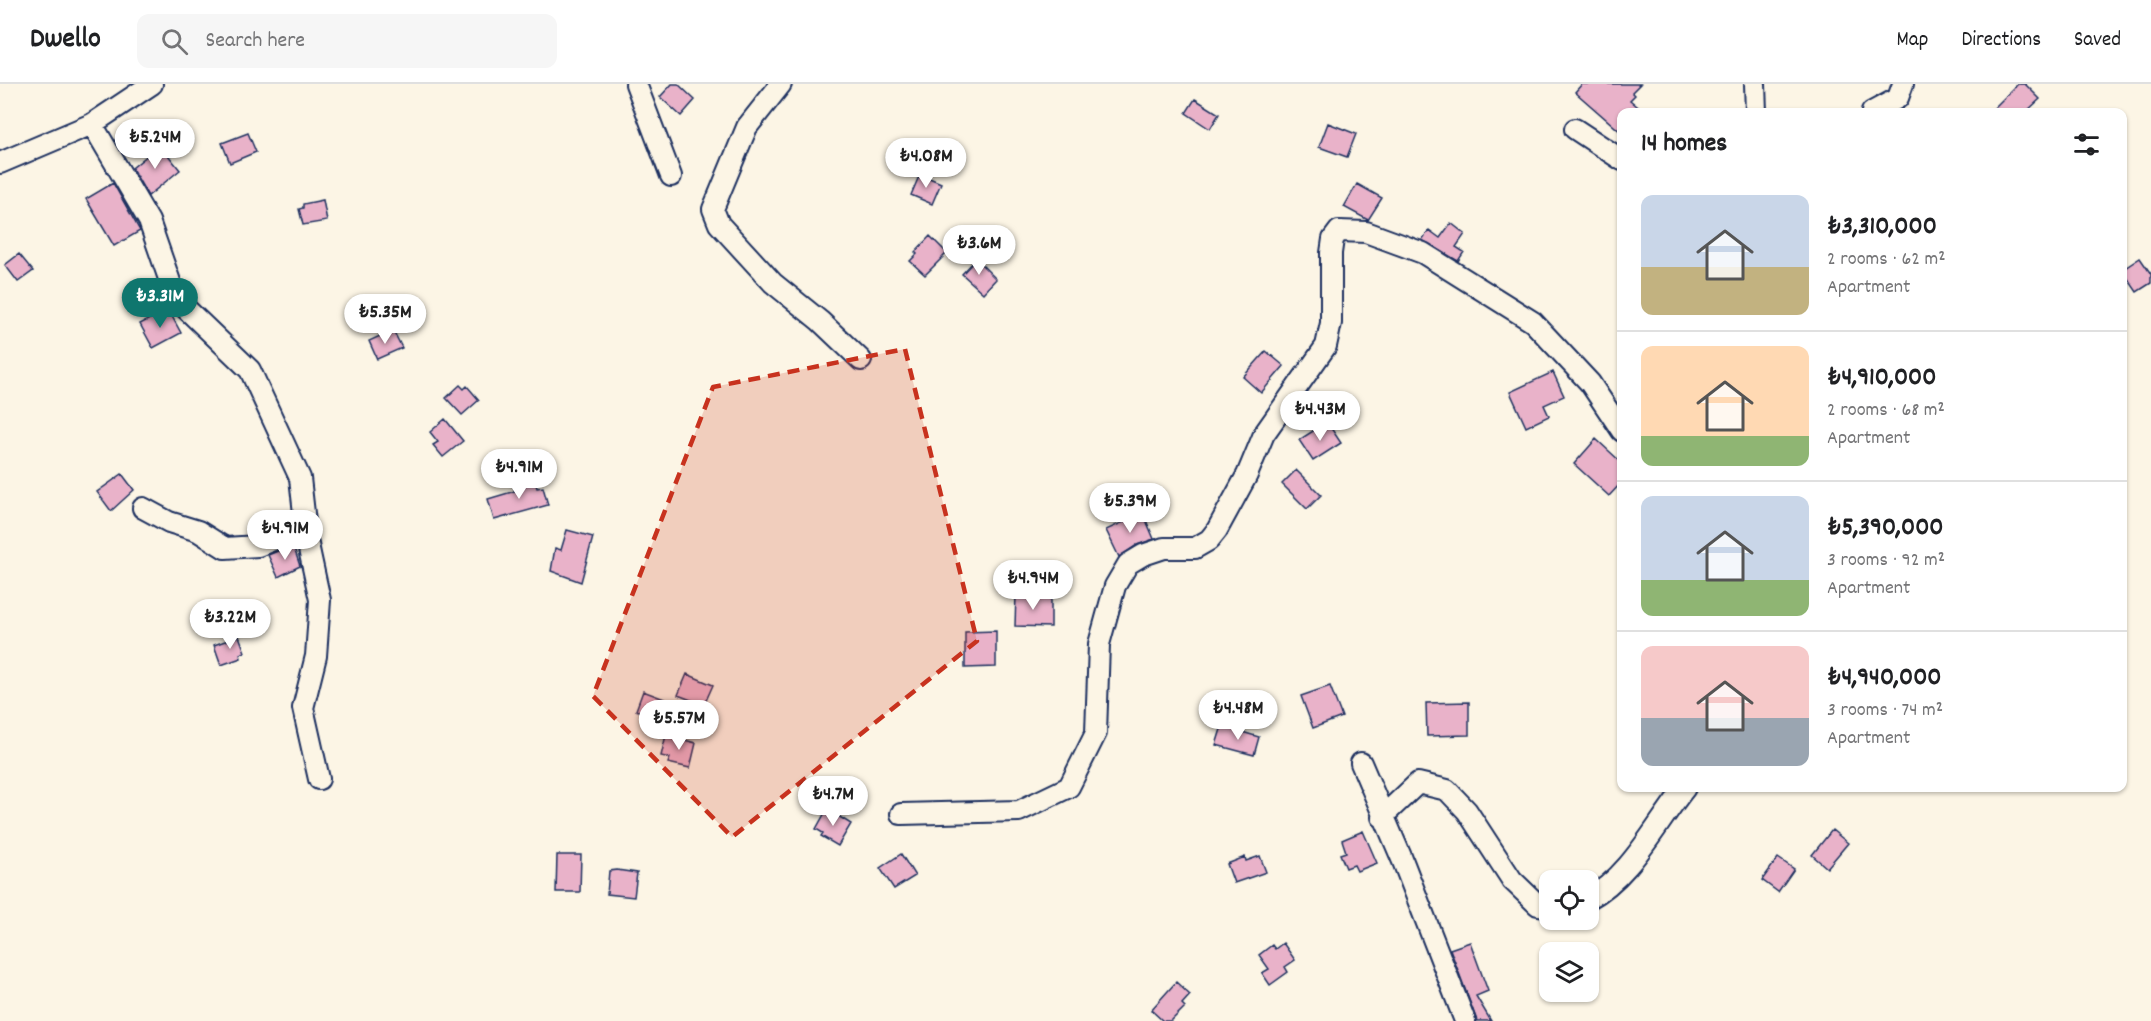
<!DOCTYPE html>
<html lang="en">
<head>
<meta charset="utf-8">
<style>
	:root { --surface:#fff; --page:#f6f6f6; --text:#202124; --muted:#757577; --line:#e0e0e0; --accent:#0f766e }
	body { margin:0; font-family:Dekko,sans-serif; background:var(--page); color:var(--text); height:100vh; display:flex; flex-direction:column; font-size:22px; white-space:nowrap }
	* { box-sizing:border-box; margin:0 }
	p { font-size:20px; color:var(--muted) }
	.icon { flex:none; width:33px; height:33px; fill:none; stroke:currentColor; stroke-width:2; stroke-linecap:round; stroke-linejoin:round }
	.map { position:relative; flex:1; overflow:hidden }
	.panel { position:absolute; left:1617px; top:24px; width:510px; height:684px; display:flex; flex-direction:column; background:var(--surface); border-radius:12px; box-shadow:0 2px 4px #0004 }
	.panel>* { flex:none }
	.buttons { position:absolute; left:1539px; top:786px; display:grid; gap:12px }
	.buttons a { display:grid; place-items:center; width:60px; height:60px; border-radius:12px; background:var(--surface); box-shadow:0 2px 4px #0004; font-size:30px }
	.price { position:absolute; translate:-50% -51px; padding:0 14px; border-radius:21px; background:#fff; color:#222; font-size:20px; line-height:39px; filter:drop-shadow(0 2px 3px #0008) }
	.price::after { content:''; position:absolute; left:50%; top:36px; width:18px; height:14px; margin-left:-9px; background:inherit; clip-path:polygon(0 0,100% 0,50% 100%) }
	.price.on { background:var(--accent); color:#fff }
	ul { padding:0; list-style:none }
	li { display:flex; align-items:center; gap:18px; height:150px; padding:0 24px }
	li+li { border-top:2px solid var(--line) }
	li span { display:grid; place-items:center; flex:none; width:168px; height:120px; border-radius:12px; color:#555 }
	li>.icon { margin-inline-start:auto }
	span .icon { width:72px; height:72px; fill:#fffc; stroke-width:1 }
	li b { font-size:26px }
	h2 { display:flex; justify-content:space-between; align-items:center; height:72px; padding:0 24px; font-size:26px }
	header { display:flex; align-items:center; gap:36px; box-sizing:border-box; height:84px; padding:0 30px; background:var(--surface); border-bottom:2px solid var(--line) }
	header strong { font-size:28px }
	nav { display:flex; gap:33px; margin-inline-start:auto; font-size:21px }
	.search { width:420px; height:54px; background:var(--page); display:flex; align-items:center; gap:15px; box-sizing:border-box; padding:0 21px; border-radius:12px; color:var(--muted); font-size:22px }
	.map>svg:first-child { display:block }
	.building { fill:#e9b2c9; stroke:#1b2f5e; stroke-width:1.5 }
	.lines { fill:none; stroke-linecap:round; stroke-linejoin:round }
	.minor-casing { stroke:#1b2f5e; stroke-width:24 }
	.minor { stroke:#fcf5e5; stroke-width:20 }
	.marked { fill:#c8321e; fill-opacity:0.2; stroke:#c8321e; stroke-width:4.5; stroke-dasharray:12 8; stroke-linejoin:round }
</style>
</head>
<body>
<header>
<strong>Dwello</strong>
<div class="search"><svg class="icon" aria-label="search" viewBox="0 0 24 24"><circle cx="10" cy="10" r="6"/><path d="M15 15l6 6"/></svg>Search here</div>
<nav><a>Map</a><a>Directions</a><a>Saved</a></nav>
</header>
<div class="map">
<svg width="2151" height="937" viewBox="0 0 2151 937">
	<rect width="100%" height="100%" fill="#fcf5e5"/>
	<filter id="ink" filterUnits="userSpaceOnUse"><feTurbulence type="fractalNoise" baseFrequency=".0167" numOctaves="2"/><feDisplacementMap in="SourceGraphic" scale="12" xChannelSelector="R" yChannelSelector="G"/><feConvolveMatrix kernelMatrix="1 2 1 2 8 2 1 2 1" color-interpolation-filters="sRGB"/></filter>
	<g filter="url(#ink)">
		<path class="building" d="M672,0H678L695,16L681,32L660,13Z
			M1582,0H1640L1632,8L1635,11L1630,16L1644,28H1622V49L1575,8Z
			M2018,0H2025L2040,15L2026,28H1990Z
			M1195,15L1219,30L1210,45L1186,29Z
			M1328,39L1356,50L1347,73L1319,63Z
			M248,49L256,68L230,79L222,59Z
			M160,61L180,86L148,112L132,84Z
			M920,90L941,99L932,120L911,111Z
			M113,99L140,147L114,162L86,115Z
			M1357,100L1382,114L1368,136L1344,123Z
			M323,116L327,137L303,141L299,125L303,124V120Z
			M1451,139L1465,150L1456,163L1464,168L1458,177L1422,156L1429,146L1440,154Z
			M930,152L947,169L925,191L910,177L917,170L915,168Z
			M19,170L33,187L18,198L5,181Z
			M2140,174L2151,190V199L2137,208L2122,186Z
			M976,175L996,195L983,209L962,190Z
			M168,225L181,249L153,264L140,240Z
			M393,246L402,264L377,275L369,257Z
			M1266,267L1284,282L1261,309L1243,293Z
			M1553,288L1564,312L1544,321L1549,332L1526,343L1510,308Z
			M460,301L464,305L467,302L479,316L462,331L446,314Z
			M445,335L463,357L443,373L433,361L438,358L430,348Z
			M1327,338L1341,359L1313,377L1299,356Z
			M1596,355L1622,379V398L1609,412L1574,380Z
			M1296,386L1321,411L1307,425L1282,400Z
			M122,390L134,406L111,427L97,408Z
			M534,393L537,404L543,403L548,421L494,436L488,415L515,407L513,399Z
			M280,428L285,438L254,450L250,441Z
			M1143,429L1154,455L1137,461L1119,473L1106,446Z
			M567,446L593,453L581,498L551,487L555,464L561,466Z
			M293,461L300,482L278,493L268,471Z
			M1016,510L1051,511V543L1015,542Z
			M996,547V583L965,584V548Z
			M239,552L245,568L240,570L241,574L221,581L214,561Z
			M687,590L713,601L704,621L678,611Z
			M1330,602L1342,633L1313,644L1301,612Z
			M643,607L680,621L672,640L636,626Z
			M1469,618V651L1427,652L1426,619Z
			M1222,642L1259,653L1254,671L1216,661Z
			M666,651L696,659L690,684L668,679L670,674L661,672Z
			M827,725L851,740L838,762L821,752L823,749L816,745Z
			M1832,746L1848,759L1827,784L1812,771Z
			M1363,747L1377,779L1357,787L1354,781L1346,784L1340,770L1346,768L1342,756Z
			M901,770L915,792L894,805L880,784Z
			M557,771H581L580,808H556Z
			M1260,772L1266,788L1234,799L1227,780L1245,773L1246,777Z
			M1778,774L1794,785L1778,808L1762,796Z
			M617,786L637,789L634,813L607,810L609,787Z
			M1470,858L1488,907L1476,912L1491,937H1477L1450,865Z
			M1283,859L1295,876L1285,883L1288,888L1270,901L1262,889L1269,885L1259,871L1272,861L1275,865Z
			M1176,898L1190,911L1182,920L1185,923L1171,937H1163L1151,926Z"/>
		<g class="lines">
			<g class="minor-casing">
				<path id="minor" d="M636,0L671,92
					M781,0L747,43L713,125L719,140L773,199L820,237L861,276
					M1755,0L1756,28
					M1872,28L1898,14L1903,0
					M92,40L149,137L176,215L250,286L300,394L307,456L320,516L316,572L303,624L319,695
					M1575,45L1622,76
					M0,79L92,40L152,0
					M143,424L169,438L198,447L225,464L258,462L306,443
					M1361,679L1402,775L1465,937
					M901,730L1019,727L1069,703L1096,649L1099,560L1115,502L1128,480L1143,471L1164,464H1195L1209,456L1217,446L1247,391L1264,350L1326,262L1331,239V169L1333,155L1339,147L1366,148L1423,169L1533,238L1590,299L1622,347
					M1382,733L1418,699L1447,706L1467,727L1512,796L1538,821L1550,823
					M1588,815C1630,793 1656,740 1685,704"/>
			</g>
			<use href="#minor" class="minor"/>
		</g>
	</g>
	<path class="marked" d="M905,265L977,557L732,753L593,612L713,303Z"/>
</svg>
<div class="buttons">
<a><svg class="icon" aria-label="locate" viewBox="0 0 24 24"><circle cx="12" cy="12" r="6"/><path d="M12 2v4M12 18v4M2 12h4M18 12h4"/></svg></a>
<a><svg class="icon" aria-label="layers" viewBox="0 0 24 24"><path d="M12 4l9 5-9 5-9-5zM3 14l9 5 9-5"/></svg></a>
</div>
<b class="price" style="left:155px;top:86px">₺5.24M</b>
<b class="price" style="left:926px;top:105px">₺4.08M</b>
<b class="price" style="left:979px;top:192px">₺3.6M</b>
<b class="price on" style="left:160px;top:245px">₺3.31M</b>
<b class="price" style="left:385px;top:261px">₺5.35M</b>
<b class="price" style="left:1320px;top:358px">₺4.43M</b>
<b class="price" style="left:519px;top:416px">₺4.91M</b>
<b class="price" style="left:1130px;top:450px">₺5.39M</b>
<b class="price" style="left:285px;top:477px">₺4.91M</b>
<b class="price" style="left:1033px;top:527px">₺4.94M</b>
<b class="price" style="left:230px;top:566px">₺3.22M</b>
<b class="price" style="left:1238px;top:657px">₺4.48M</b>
<b class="price" style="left:679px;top:667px">₺5.57M</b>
<b class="price" style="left:833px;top:743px">₺4.7M</b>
<section class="panel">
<h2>14 homes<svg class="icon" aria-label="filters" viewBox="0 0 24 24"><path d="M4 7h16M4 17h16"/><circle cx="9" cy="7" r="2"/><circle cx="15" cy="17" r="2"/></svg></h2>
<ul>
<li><span style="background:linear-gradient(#c9d6e8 60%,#c2b280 0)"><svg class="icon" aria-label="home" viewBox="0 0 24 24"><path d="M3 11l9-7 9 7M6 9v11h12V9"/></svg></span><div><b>₺3,310,000</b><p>2 rooms · 62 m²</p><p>Apartment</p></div></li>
<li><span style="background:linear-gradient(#ffd9b3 75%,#8fb573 0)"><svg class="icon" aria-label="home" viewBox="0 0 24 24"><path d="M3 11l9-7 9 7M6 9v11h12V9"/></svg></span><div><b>₺4,910,000</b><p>2 rooms · 68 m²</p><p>Apartment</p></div></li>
<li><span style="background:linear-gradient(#c9d6e8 70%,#8fb573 0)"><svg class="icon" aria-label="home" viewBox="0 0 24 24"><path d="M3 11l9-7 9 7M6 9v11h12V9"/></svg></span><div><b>₺5,390,000</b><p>3 rooms · 92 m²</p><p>Apartment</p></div></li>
<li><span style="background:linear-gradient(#f6c9c9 60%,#9aa5b1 0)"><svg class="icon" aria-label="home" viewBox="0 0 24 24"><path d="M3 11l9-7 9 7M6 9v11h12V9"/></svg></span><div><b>₺4,940,000</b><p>3 rooms · 74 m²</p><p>Apartment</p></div></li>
</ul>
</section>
</div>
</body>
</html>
